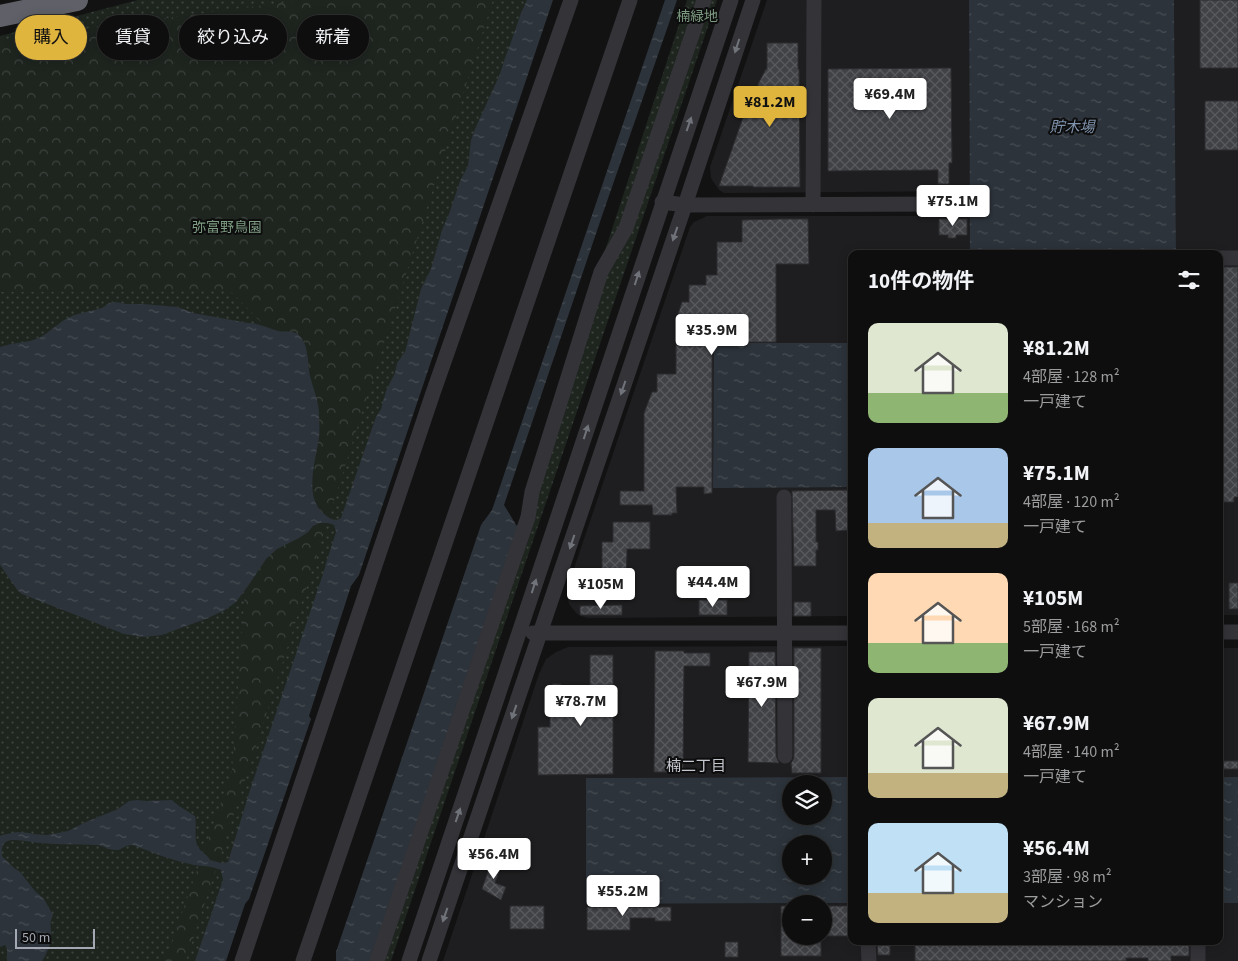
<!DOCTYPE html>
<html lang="ja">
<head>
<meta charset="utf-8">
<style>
	:root { --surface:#0e0e0e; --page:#1c1c1c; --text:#f1f3f6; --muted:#9b9c9e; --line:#2e2e2e; --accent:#dfb53e }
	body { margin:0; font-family:"Source Sans 3","Noto Sans JP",sans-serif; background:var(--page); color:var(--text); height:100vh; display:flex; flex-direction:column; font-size:19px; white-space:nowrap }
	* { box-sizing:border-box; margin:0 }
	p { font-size:16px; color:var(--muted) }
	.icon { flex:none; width:28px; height:28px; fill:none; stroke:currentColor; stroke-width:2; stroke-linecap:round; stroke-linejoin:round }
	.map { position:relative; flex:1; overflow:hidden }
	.sheet { position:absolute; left:848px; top:250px; width:375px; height:695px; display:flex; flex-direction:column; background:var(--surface); border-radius:10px; box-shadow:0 2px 12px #0003,0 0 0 1px var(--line) }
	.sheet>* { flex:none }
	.guide { position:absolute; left:15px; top:15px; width:475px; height:45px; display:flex; gap:10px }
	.buttons { position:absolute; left:782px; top:775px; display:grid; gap:10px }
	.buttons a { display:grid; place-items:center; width:50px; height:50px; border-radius:50%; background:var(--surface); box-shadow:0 2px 12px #0003,0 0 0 1px var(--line); font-size:25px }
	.scale { position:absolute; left:15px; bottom:12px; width:80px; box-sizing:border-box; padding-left:5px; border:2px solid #a4a8b2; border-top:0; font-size:14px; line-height:18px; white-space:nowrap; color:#a4a8b2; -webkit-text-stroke:4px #0d0d0e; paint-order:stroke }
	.price { position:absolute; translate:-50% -42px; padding:0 11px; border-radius:5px; background:#fff; color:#222; font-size:16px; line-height:32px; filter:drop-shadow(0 1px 2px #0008) }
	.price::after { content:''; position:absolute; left:50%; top:30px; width:15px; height:11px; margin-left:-8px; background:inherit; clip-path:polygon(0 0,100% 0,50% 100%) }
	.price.on { background:var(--accent); color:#111 }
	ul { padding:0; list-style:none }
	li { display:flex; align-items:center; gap:15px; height:125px; padding:0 20px }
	li span { display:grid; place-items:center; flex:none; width:140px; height:100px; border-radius:10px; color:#555 }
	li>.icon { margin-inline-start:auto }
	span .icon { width:60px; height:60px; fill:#fffc; stroke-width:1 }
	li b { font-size:21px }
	h2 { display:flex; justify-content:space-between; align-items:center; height:60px; padding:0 20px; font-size:21px }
	.chip { padding:0 18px; border-radius:22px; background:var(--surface); box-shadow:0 2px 12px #0003,0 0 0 1px var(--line); font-size:18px; line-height:45px }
	.chip.on { background:var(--accent); color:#111 }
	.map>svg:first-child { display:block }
	.built { fill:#1e1e20; fill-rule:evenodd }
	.grass { fill:url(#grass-dots) }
	.forest { fill:url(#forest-crowns) }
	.water { fill:url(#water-ripples); fill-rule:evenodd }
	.building { fill:url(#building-cross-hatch); stroke:#2c2c2f }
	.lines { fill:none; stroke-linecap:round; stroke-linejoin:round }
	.minor { stroke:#333338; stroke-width:15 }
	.highway { stroke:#606168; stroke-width:22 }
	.oneway { fill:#71737b }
	.labels { text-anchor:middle; stroke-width:4; stroke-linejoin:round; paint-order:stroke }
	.park-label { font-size:14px; fill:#7d9b81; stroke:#0d0d0e }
	.water-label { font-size:15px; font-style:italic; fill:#7e92aa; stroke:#0d0d0e }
	.neighbourhood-label { font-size:15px; fill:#c5c7cf; stroke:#0d0d0e }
</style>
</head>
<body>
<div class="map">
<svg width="1238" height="961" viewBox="0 0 1238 961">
	<defs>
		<pattern id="grass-dots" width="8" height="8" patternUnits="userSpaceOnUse" patternTransform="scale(1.25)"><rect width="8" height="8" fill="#1e251f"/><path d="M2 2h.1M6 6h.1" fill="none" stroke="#3c423d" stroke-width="1.8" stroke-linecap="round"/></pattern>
		<pattern id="forest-crowns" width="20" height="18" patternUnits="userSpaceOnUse" patternTransform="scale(1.25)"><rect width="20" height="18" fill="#1e251f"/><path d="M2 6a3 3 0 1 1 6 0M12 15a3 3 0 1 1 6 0" fill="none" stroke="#3c423d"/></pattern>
		<pattern id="water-ripples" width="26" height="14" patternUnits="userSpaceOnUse" patternTransform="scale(1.25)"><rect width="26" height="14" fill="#2c333a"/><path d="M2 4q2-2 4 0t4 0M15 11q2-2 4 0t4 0" fill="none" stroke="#484e54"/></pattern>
		<pattern id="building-cross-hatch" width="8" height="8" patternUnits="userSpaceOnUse" patternTransform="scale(1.25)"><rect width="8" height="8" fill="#414246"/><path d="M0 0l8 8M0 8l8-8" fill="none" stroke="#595a5e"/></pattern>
	</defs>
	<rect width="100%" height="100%" fill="#121213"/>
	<path class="built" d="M767,0H969L970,191L724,193L719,190L711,178L710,167Z
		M1174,0H1238V615H1219V254H1176Z
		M707,216H970V254H851V343H715L713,487H851V616L588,618L581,616L576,613L569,604L567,594L568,586L690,227L694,222Z
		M851,646V777L586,778V904L851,903V941H1219V903H1238V961H443L539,674L546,659L556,652L568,647ZM791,904H824V936H791Z
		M1219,648H1238V777H1219Z"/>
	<path class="grass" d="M138,0H542L216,961H0V36Z
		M687,0H717L503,629L391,961H374L521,521L527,489Z"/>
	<path class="forest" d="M303,0H493L253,756L186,961H165L232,771L261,366V322L230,291L0,292V40Z"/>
	<path class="water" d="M527,0H553L359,575L351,586L309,716L311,719L249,899L245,904L226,961H195L223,880L221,870C211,865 201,867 190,864C170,860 152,852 133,845C123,845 122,851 115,850C108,850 103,845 96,845C78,844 59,845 41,843C33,843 12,837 6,842C1,845 2,851 2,856L14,868L20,872L35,891L44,899L53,915C49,923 51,927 51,934C52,941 46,956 42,961H7V948L5,945L0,947V836L2,835L17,832L29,833L33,834L47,835L68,831L86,822L118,809L129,801L137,800L147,801L172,800L179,806L195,816C197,825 194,836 197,845C201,853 207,854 210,860L221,863L228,862L250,790L323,574L327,560L336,532L334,525L328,523H319L313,526L308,532L299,538L277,549L266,559L248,586L236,602L225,610L208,618L162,635L144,637L124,634L22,594L18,591L0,565V347L11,344L30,341L39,338L44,335L64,320L74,315L102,308L109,303L115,302L127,304H143L178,307L193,313L248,323C259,323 267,328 278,331C283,332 288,331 293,332C310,338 307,362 310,376C313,389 319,401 319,414C319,421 320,429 319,437C316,460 303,497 324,514C330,519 335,522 341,518L376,417L381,409L386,391L395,373L397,363L405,352L421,289L431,269L442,230L449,214L460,181L468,166L471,140L475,129L500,74L505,58L510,45L521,13Z
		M665,0H677L604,210L504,505L518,528L372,961H336V952L481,525L492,510Z
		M969,0H1174L1176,254H970Z
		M714,343H851V487L713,488Z
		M851,777V903L586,904V778ZM791,784H824V816H791ZM791,844H824V876H791Z
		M1219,777H1238V903H1219Z"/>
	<path class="building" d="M1200,0H1238V68H1200Z
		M767,43H798V69H799L800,187H753V186H719L746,109H758V84L766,69H767Z
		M951,68L952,163H949V184H938V170L828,171V69Z
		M1205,101H1238V150H1205Z
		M780,219H808L809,264H776V342H712V493L704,494V487H676L677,513H672V515H653L652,505H620V491H644V413L652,392H657V374H676V320L682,302H689V285H706V275H717V242H742V220Z
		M939,219H967V235H956V238H948V235H939Z
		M1219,267H1238V497H1234V502H1219Z
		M851,490V530L836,531L835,510H816V542H818V550H816V566H794L792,491Z
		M613,522H650V549H627L626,586H602V542H613Z
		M1229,583H1238V609H1229Z
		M699,600H727V615H699Z
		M794,602H811V616H794Z
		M622,605V615H580V606Z
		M794,648H821V773H792L791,763L793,760L794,756Z
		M655,651H684V653H710V666H684L683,772H654Z
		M749,652H775L776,756L779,763L748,762Z
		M590,655H613V774L538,775V727H550V693H552V684H561V693H590Z
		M1219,761H1238V769H1219Z
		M493,857L503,861L495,883L506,887L501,900L482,889Z
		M510,906H544V929H510Z
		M781,906H791V936H821V956H781Z
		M824,906H851V936H824Z
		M587,907H671V921H655V918H630V930H587Z
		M877,941H890V955H878Z
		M915,941H1189V956H1171V961H1148V958H1126V961H915Z
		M725,942H738V957H725Z"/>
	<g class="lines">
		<path class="minor" d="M662,202L685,205L954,204
			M813,205L814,0
			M1219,258H1238
			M784,497L785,756
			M1219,632H1238
			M533,633H851
			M868,941L869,961
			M1198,941V961
			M242,961L433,393L571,0
			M303,961L630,0
			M377,961L528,517L532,492L601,272L626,228L704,0
			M409,961L731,0
			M429,961L685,205L753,0"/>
		<path class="highway" d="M0,16L77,0"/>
	</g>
	<defs><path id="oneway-solid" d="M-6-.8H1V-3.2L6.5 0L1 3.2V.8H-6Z" transform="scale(1.25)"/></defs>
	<g class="oneway">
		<use href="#oneway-solid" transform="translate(737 46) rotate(108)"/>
		<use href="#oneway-solid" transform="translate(689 124) rotate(-71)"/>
		<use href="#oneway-solid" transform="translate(675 234) rotate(109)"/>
		<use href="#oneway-solid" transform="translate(637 278) rotate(-72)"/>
		<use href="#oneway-solid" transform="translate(623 388) rotate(109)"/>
		<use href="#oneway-solid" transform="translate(586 432) rotate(-72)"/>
		<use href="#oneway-solid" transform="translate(572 542) rotate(109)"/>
		<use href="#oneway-solid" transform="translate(534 586) rotate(-72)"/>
		<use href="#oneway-solid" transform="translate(514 712) rotate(109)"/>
		<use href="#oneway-solid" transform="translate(458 815) rotate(-71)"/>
		<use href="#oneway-solid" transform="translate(445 915) rotate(109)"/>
	</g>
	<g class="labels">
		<g class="park-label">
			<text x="697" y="21">楠緑地</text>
			<text x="227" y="232">弥富野鳥園</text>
		</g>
		<g class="water-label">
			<text x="1072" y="132">貯木場</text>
		</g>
		<g class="neighbourhood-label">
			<text x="696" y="771">楠二丁目</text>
		</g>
	</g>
</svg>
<div class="buttons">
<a><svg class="icon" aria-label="layers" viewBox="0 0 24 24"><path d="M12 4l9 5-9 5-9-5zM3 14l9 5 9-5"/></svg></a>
<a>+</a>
<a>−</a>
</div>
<div class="scale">50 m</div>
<b class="price" style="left:890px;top:120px">¥69.4M</b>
<b class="price on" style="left:770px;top:128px">¥81.2M</b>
<b class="price" style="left:953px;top:227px">¥75.1M</b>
<b class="price" style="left:712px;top:356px">¥35.9M</b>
<b class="price" style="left:713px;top:608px">¥44.4M</b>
<b class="price" style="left:601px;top:610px">¥105M</b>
<b class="price" style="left:762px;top:708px">¥67.9M</b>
<b class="price" style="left:581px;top:727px">¥78.7M</b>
<b class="price" style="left:494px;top:880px">¥56.4M</b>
<b class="price" style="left:623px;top:917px">¥55.2M</b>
<div class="guide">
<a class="chip on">購入</a>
<a class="chip">賃貸</a>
<a class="chip">絞り込み</a>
<a class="chip">新着</a>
</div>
<section class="sheet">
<h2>10件の物件<svg class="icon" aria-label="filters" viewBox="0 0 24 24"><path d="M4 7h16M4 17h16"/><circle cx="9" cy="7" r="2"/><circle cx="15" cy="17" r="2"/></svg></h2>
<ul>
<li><span style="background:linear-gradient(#dfe7d0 70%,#8fb573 0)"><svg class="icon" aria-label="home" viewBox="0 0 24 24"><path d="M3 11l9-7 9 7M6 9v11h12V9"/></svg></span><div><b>¥81.2M</b><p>4部屋 · 128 m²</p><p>一戸建て</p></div></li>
<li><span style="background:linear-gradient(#a9c7e8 75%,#c2b280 0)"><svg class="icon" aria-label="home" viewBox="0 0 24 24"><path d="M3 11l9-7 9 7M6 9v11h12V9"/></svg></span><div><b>¥75.1M</b><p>4部屋 · 120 m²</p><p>一戸建て</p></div></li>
<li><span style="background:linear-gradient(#ffd9b3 70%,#8fb573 0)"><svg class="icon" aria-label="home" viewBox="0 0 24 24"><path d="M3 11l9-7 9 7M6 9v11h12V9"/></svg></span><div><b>¥105M</b><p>5部屋 · 168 m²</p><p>一戸建て</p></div></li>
<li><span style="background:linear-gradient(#dfe7d0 75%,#c2b280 0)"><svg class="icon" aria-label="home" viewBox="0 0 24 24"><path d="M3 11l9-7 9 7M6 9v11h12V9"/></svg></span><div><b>¥67.9M</b><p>4部屋 · 140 m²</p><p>一戸建て</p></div></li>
<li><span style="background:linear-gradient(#bfe0f5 70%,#c2b280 0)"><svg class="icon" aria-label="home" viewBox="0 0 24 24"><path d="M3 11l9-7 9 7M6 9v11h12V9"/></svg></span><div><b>¥56.4M</b><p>3部屋 · 98 m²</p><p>マンション</p></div></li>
</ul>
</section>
</div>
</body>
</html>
